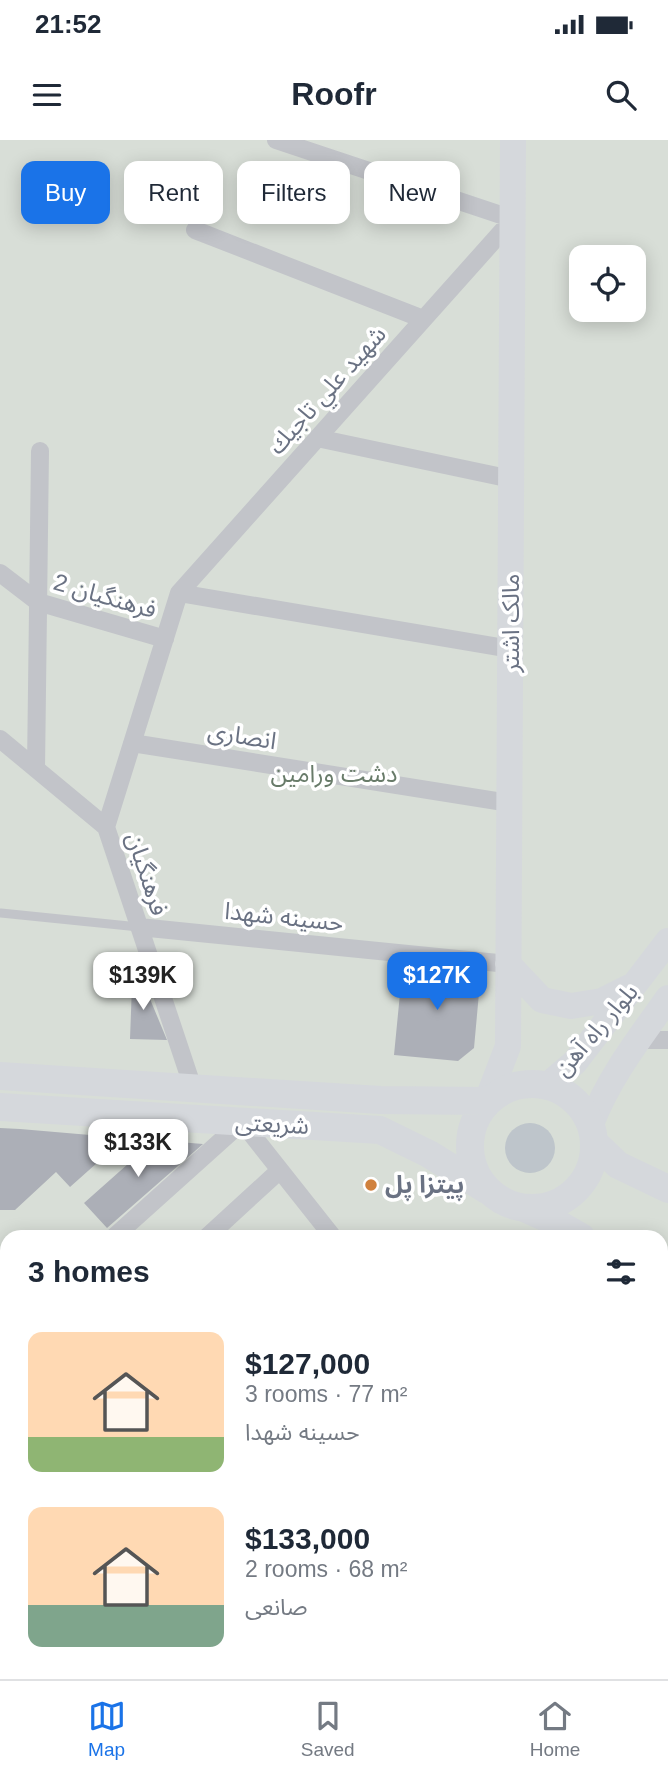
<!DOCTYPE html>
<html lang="en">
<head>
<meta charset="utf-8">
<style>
	:root { --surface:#fff; --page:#f2f2f3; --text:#1f2937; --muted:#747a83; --line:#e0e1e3; --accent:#1a73e8 }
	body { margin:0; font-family:Arial,"Noto Sans Arabic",sans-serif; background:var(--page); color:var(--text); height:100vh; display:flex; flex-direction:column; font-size:26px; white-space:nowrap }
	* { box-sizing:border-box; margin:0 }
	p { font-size:23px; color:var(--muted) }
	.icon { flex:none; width:38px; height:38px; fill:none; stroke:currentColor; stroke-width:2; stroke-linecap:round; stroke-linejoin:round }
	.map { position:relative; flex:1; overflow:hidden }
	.details { position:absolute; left:0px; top:1090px; width:668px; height:450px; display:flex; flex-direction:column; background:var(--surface); border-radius:21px 21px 0 0; box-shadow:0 4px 18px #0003 }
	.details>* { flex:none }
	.guide { position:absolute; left:21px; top:21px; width:626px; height:63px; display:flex; gap:14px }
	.buttons { position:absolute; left:569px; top:105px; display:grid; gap:14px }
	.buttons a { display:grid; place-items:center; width:77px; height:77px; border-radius:14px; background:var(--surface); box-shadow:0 4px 18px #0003; font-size:35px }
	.price { position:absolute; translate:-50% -60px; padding:0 16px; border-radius:14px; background:#fff; color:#222; font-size:23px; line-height:46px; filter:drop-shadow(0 2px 4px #0008) }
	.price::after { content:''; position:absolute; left:50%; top:42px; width:21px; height:16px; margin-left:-10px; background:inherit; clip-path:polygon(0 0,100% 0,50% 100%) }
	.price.current { background:var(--accent); color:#fff }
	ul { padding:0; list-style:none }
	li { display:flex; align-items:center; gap:21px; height:175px; padding:0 28px }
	li span { display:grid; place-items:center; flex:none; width:196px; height:140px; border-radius:14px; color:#555 }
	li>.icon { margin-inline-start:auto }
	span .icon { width:84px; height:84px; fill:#fffc; stroke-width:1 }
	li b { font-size:30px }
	h2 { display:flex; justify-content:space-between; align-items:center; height:84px; padding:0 28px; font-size:30px }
	.chip { padding:0 24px; border-radius:14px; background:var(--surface); box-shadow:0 4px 18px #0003; font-size:24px; line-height:63px }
	.chip.current { background:var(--accent); color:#fff }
	.status { display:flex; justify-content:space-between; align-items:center; height:49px; padding:0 35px; background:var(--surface); direction:ltr }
	.status svg { height:19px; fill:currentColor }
	header { display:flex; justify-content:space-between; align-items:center; height:91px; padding:0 28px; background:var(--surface); font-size:32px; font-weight:700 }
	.dock { display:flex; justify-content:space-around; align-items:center; height:98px; border-top:2px solid var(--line); background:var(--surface); font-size:19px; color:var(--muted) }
	.dock a { display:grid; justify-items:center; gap:4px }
	.dock .current { color:var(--accent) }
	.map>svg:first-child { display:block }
	.green { fill:#d8ded7; fill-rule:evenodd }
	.water { fill:#bec5cb }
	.building { fill:#acafb7 }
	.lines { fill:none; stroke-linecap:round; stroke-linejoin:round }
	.lane { stroke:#c2c4c9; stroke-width:9 }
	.street { stroke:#c2c4c9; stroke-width:18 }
	.secondary { stroke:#d5d8dc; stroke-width:26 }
	.primary { stroke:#d5d8dc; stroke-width:28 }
	.poi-dot { fill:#d0813d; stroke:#fff; stroke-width:2.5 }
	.labels { text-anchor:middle; stroke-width:7; stroke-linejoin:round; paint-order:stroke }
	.street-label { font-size:24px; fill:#6a7283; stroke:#fff }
	.park-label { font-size:24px; fill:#687b69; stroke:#fff }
	.poi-label { font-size:24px; font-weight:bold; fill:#6a7283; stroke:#fff; text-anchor:start }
</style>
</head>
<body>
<div class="status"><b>21:52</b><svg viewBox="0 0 49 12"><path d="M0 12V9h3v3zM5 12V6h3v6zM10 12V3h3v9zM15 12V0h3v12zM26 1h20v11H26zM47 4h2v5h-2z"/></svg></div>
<header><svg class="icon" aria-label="menu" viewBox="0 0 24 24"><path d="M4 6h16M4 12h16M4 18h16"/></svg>Roofr<svg class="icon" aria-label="search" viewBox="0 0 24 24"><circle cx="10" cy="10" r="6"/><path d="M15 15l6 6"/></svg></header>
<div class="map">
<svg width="668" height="1539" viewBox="0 0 668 1539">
	<rect width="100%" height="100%" fill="#f7f8f6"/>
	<path class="green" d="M0,0H668V1539H0ZM581,117H634V170H581ZM7,1097H662V1533H7Z"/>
	<path class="water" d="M505 1008a25 25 0 1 1 50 0a25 25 0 1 1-50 0Z"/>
	<path class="building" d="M133,818L167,900L130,899Z
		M403,823L481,831L474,908L458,921L394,915Z
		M0,988L20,989L125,998L70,1047L56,1032L15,1070H0Z
		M155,1000L203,1004L107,1088L84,1063Z
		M662,1213L668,1219V1276L662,1272Z
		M668,1300V1374L662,1370V1310Z"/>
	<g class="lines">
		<path class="lane" d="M1,773L139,787"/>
		<path class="street" d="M195,90L423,179
			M317,298L511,339
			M0,433L38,462L165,499
			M179,453L510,509
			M0,599L106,687
			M132,603L510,663
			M36,629L40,311
			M139,787L508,824
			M638,900H668
			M193,948L106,687L179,453L513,79L276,0
			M114,1097L242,982L333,1097
			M207,1097L280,1030
			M0,1199L7,1193
			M0,1401L7,1406
			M662,1526L668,1538
			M98,1533L109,1539
			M25,1539L29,1533
			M308,1539L309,1533
			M417,1539L420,1533"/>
		<path class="secondary" d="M508,824L542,860L571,866L602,861L630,847
			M548,945L575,922L668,801
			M487,961L508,906L513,0
			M591,984C609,937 639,899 668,858"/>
		<path class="primary" d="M0,936L380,960L487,961
			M470 1006a62 62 0 1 1 124 0a62 62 0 1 1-124 0Z
			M0,967L380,990L429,1014L487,1050
			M594,1002L618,1025L668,1049
			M524,1068L551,1080L581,1097
			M662,1165L668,1172"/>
	</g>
	<circle class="poi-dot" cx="371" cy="1045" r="7"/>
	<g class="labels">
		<g class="street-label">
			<text transform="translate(327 250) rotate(-48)" y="8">شهيد علي تاجيك</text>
			<text transform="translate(105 456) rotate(16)" y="8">فرهنگيان 2</text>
			<text transform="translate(511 483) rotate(-90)" y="8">مالک اشتر</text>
			<text transform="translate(242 596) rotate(9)" y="8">انصاری</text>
			<text transform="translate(147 734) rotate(72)" y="8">فرهنگیان</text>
			<text transform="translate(284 777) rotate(6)" y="8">حسینه شهدا</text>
			<text transform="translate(596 890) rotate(-49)" y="8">بلوار راه آهن</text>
			<text transform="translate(272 984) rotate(3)" y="8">شریعتی</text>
		</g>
		<g class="park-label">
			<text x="334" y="642">دشت ورامین</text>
		</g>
		<g class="poi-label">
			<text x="385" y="1053">پیتزا پل</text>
		</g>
	</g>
</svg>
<div class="buttons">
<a><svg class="icon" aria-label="locate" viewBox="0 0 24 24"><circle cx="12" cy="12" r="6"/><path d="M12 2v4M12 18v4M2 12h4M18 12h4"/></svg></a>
</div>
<b class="price" style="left:143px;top:872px">$139K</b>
<b class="price current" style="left:437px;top:872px">$127K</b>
<b class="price" style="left:138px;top:1039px">$133K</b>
<div class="guide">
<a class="chip current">Buy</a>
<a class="chip">Rent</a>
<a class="chip">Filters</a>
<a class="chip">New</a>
</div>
<section class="details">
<h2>3 homes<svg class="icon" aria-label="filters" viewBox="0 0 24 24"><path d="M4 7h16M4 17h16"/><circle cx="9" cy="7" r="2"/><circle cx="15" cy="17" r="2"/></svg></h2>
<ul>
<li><span style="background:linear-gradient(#ffd9b3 75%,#8fb573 0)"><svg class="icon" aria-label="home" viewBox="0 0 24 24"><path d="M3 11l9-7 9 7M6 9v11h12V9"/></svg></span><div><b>$127,000</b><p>3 rooms · 77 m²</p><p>حسینه شهدا</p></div></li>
<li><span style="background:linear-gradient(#ffd9b3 70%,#7fa58c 0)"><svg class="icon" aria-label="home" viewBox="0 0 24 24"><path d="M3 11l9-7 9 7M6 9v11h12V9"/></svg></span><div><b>$133,000</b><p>2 rooms · 68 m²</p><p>صانعی</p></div></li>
</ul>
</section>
</div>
<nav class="dock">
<a class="current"><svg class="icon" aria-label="map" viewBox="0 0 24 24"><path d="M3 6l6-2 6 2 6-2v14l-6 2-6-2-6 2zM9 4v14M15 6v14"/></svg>Map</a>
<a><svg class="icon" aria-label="saved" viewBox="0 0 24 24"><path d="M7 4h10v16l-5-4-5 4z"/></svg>Saved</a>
<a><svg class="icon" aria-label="home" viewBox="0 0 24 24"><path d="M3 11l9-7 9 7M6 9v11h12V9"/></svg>Home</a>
</nav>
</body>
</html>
